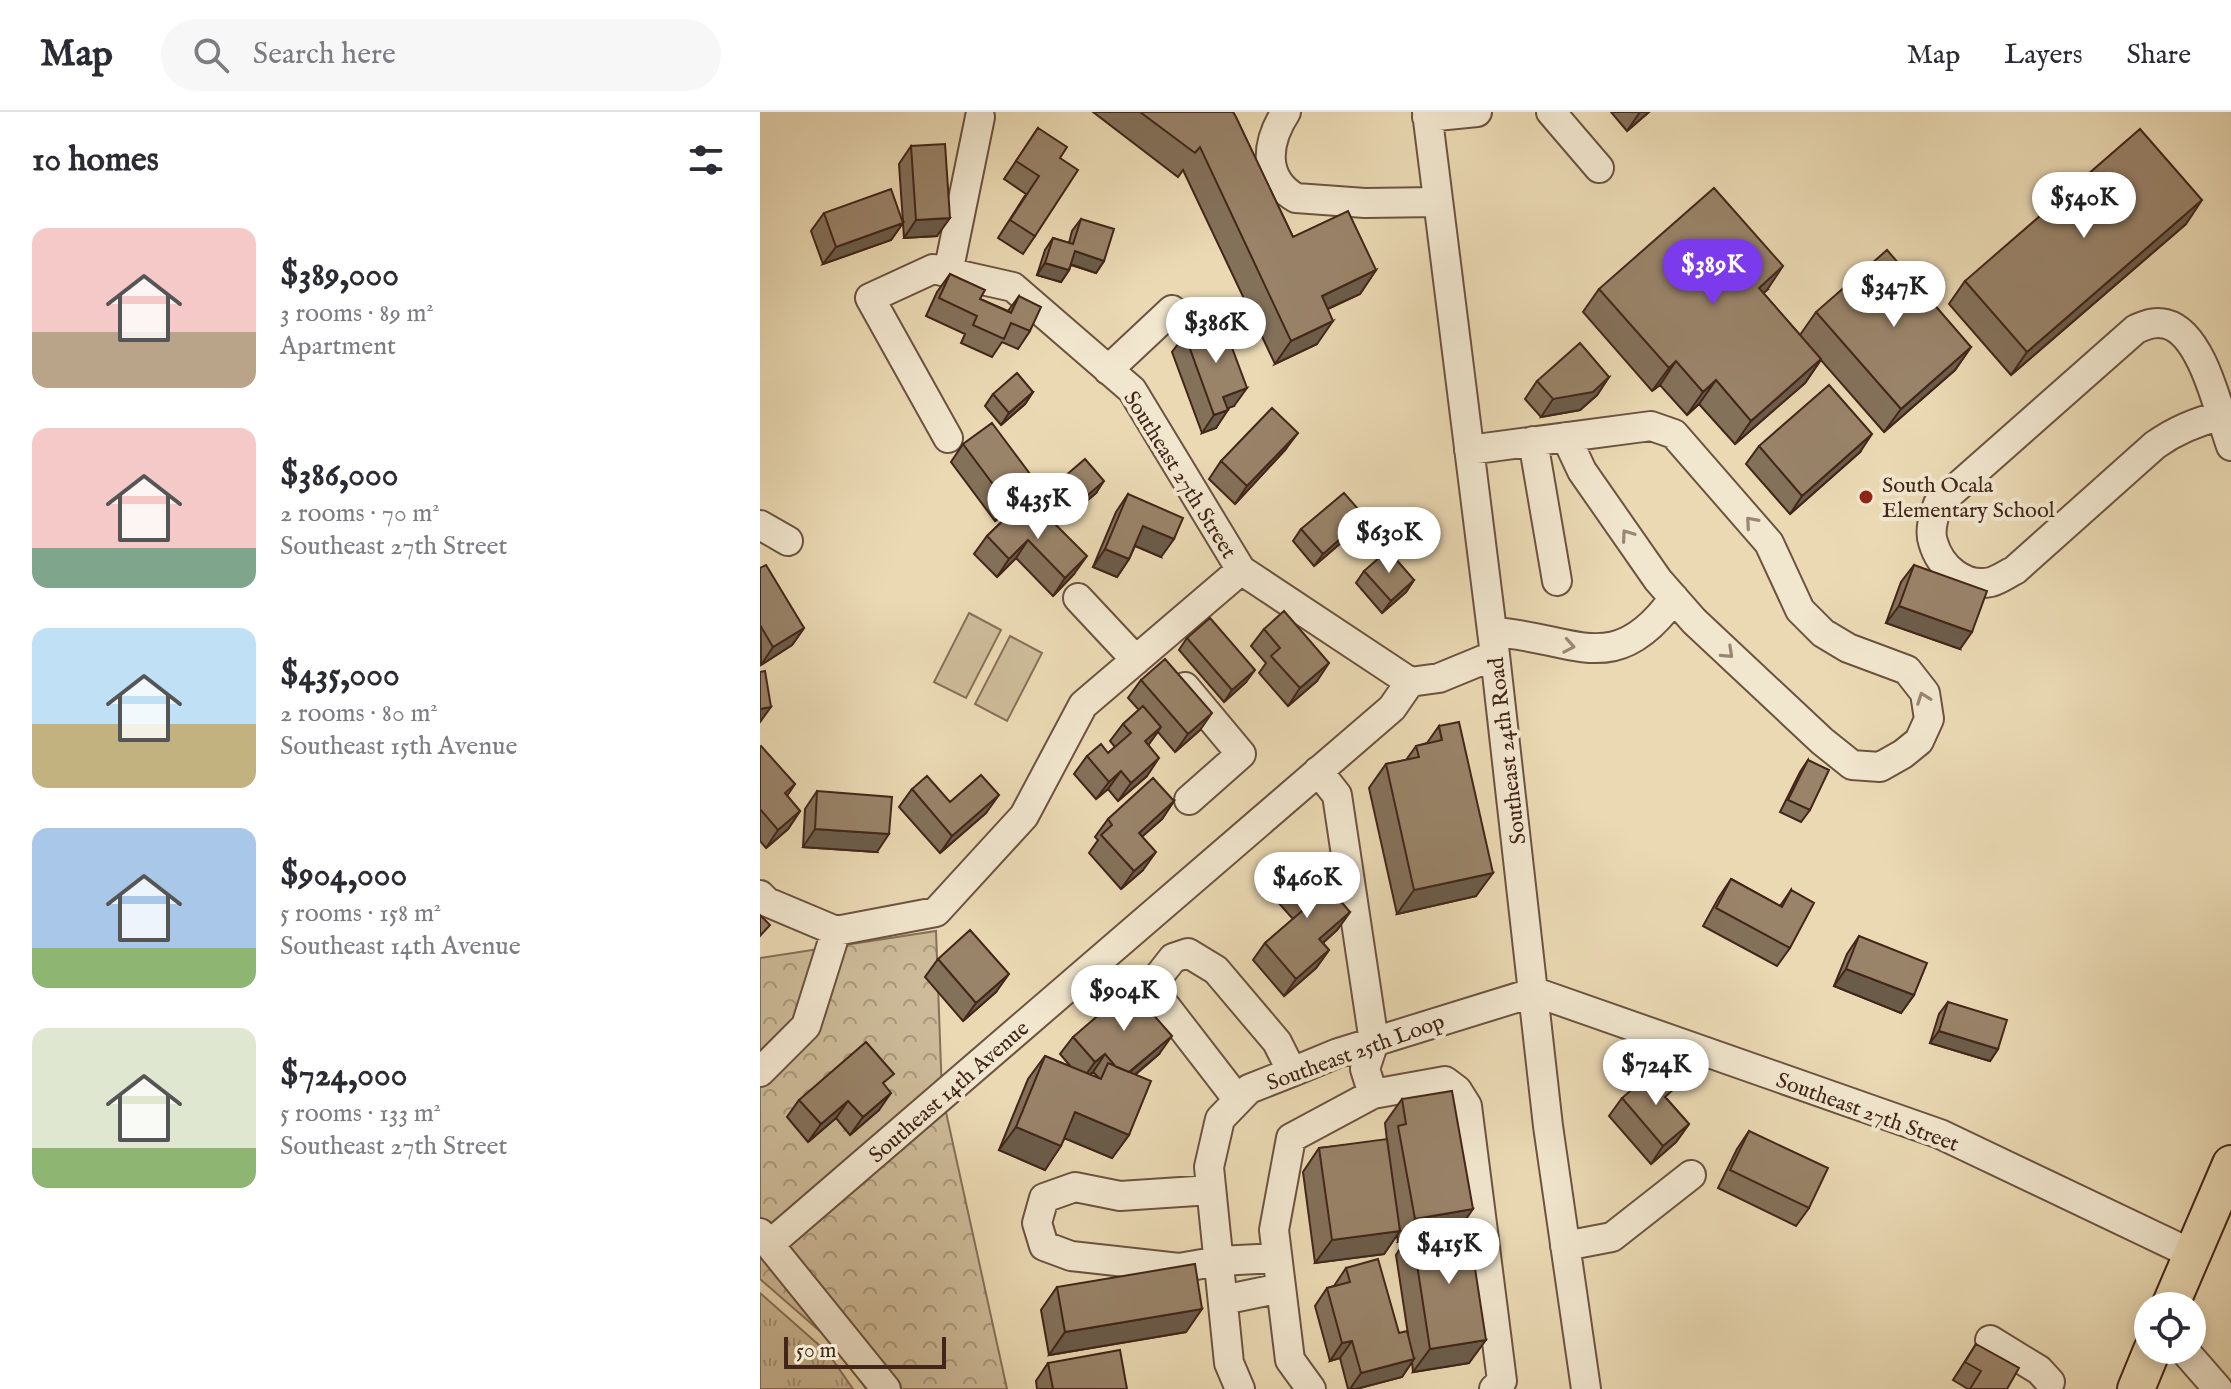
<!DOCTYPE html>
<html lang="en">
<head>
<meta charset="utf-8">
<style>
	:root { --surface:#fff; --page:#f7f7f7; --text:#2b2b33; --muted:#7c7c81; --line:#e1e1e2; --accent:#7c3aed }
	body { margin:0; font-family:"IM FELL English",serif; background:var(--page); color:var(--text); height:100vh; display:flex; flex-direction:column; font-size:30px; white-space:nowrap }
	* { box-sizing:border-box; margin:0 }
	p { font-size:26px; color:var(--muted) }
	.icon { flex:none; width:44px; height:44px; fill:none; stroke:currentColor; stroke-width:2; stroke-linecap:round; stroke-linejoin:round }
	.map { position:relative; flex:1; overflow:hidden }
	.sheet { display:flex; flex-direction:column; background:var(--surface); width:760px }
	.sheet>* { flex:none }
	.buttons { position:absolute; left:1374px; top:1180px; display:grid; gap:16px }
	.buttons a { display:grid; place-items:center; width:72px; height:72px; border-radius:50%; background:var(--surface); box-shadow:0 4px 12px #0003; font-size:40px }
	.scale { position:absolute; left:24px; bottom:20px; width:162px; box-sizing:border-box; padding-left:8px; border:4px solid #422619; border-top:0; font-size:22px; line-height:28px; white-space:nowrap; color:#422619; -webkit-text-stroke:6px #f1e6ce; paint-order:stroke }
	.price { position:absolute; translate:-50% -68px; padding:0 18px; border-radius:28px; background:#fff; color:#222; font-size:26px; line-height:52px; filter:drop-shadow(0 2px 4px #0008) }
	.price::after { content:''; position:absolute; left:50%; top:48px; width:24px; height:18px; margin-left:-12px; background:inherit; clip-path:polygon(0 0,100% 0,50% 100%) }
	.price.selected { background:var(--accent); color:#fff }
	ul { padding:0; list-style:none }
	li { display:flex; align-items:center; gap:24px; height:200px; padding:0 32px }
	li span { display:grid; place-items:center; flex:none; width:224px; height:160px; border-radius:16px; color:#555 }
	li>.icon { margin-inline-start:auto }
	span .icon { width:96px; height:96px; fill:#fffc; stroke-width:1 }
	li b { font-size:34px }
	h2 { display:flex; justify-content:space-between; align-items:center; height:96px; padding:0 32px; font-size:34px }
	header { display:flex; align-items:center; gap:48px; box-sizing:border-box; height:112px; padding:0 40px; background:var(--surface); border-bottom:2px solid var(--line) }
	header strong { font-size:38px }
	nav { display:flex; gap:44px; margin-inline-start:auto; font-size:28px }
	.search { width:560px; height:72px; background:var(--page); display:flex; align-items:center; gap:20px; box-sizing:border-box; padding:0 28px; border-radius:44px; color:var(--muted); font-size:30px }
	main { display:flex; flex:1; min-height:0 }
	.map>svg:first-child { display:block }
	.grass { fill:url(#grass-tufts); stroke:#887059; stroke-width:2 }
	.forest { fill:url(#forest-crowns); stroke:#887059; stroke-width:2 }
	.pitch { fill:#cdbb99; stroke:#887059; stroke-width:2 }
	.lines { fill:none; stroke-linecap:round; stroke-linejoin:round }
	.minor-casing { stroke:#6c5340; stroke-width:32 }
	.major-casing { stroke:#422619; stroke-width:40 }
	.minor { stroke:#f1e6ce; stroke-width:28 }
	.major { stroke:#ead9b3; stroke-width:36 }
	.wall { fill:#84715a; stroke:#422619; stroke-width:2; fill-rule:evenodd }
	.shaded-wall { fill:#6b5c4a; stroke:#422619; stroke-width:2 }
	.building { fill:#998369; stroke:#422619; stroke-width:2 }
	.oneway { stroke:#9a8674 }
	.poi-dot { fill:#8f2418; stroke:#f1e6ce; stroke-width:3 }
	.labels { text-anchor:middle; stroke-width:8; stroke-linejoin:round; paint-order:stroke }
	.street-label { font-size:22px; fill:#422619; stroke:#f1e6ce }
	.poi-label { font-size:22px; fill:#422619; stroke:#f1e6ce; text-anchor:start }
</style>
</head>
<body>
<header>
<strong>Map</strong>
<div class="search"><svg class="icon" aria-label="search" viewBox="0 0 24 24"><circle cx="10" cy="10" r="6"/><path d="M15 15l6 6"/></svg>Search here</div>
<nav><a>Map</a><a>Layers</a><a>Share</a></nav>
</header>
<main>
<section class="sheet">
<h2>10 homes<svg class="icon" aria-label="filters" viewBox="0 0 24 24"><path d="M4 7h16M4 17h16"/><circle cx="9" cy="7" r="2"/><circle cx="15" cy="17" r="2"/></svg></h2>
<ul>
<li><span style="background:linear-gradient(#f6c9c9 65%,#b9a48a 0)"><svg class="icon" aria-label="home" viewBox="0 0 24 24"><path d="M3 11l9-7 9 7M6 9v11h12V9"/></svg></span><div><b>$389,000</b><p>3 rooms · 89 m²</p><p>Apartment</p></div></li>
<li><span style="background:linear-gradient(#f6c9c9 75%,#7fa58c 0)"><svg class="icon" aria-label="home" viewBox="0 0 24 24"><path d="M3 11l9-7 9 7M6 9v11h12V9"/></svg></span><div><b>$386,000</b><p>2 rooms · 70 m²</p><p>Southeast 27th Street</p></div></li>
<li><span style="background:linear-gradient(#bfe0f5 60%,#c2b280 0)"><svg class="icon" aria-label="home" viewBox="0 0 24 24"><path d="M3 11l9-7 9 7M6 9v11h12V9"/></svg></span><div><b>$435,000</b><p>2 rooms · 80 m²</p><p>Southeast 15th Avenue</p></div></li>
<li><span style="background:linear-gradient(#a9c7e8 75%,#8fb573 0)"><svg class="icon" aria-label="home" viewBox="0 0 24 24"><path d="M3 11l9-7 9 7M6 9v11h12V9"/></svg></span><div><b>$904,000</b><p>5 rooms · 158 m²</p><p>Southeast 14th Avenue</p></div></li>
<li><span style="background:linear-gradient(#dfe7d0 75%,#8fb573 0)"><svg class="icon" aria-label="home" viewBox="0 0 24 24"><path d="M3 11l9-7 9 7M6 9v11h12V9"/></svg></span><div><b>$724,000</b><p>5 rooms · 133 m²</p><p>Southeast 27th Street</p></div></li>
</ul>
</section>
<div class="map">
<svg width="1471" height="1277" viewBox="0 0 1471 1277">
	<defs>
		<pattern id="grass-tufts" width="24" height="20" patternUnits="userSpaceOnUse" patternTransform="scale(2)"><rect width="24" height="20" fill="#cdbb99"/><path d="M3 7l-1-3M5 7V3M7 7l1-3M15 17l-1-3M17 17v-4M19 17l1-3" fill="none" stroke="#a8987c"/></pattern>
		<pattern id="forest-crowns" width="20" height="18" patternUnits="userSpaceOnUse" patternTransform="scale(2)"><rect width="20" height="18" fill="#cdbb99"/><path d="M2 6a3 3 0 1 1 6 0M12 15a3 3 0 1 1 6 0" fill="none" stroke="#a8987c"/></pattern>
	</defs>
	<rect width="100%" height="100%" fill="#ead9b3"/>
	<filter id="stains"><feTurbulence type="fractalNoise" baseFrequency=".0025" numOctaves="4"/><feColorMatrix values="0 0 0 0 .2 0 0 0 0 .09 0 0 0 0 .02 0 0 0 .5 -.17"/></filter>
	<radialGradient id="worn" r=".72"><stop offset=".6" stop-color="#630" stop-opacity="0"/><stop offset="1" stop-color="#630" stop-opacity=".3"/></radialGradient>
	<path class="grass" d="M0,1181L68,1241L93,1277H0Z"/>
	<path class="forest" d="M176,819L182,982L247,1277H106L77,1234L0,1167V846Z"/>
	<path class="pitch" d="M209,501L241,518L206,586L174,570Z
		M250,524L282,541L247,609L215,592Z"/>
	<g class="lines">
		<g class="minor-casing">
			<path id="minor" d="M526,0C507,29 501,66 536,86L605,91L678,90
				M667,0L735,543L788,1014L826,1277
				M791,0L839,56
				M667,5L717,0
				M188,161L220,5
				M348,258L412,198
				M1460,304C1435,310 1416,318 1395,333L1255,458C1247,462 1239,468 1231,470C1204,476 1180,455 1173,430C1169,418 1174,403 1178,392L1376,217C1386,213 1395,209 1406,212C1443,221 1459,301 1471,334
				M188,326L110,186L173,157L253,175L372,278L481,458L650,570L679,566L735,543
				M773,329L797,469
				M709,338L891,314L914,322L1009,431L1040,498L1063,521L1088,536L1147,558L1165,581L1169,607L1159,629L1143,642L1120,655L1092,653L1062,629L934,509L898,468L822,359L806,325
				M0,413L28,429
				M318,486L376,548
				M732,520C812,524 854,570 914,486
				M425,575L481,642L429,688
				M0,783L7,790L76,819L176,800L264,704L323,593L481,458
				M0,960L46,914L76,819
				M613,982L685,969L697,978L707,994L742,1269L734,1277
				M478,988L400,887L395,869L413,846L428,841L456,858L517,930L532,960
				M451,1078L360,1084L315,1075L284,1086L277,1111L284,1134L311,1144L419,1156L459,1149L517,1146
				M0,1121L126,1277
				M10,1132L632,596L650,570
				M805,1134L852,1125L931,1063
				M463,1188L521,1176
				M1230,1228L1279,1258L1290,1270
				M1424,1238L1458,1277
				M480,1277L469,1251L449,1055L460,1007L489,977L532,960L578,941L775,880L1180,1022L1432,1142
				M551,1277L530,1248L514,1118L531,1026L613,982L605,957L614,930L577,683L558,659"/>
		</g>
		<g class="major-casing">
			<path id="major" d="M1410,1194L1471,1052
				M1376,1277L1392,1238"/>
		</g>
		<use href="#minor" class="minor"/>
		<use href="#major" class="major"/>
	</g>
	<path class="wall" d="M333,0H473L533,125L616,158L600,182L568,197L557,232L515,252L423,58L418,65Z
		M851,0H889L867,19Z
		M278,16L300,46L275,124L263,142L238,126L266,82L244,67Z
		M151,34L177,124L144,126L143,111L131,128L63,152L51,119L64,101L143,110L139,52Z
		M321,107L344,149L336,161L311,153L309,158L301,170L277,163L285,138L293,126L309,131L312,119Z
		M1426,112L1251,263L1189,192L1205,169Z
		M190,162L220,187L248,199L259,184L270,219L258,237L242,230L232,245L201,231L205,222L166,204L177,180Z
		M839,177L1007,178L1003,181L1040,223L1056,200L1211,235L1195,258L1124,320L1061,248L1045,271L975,332L939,292L927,303L900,273L892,279L823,200Z
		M425,223L474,294L467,296L456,316L442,321L412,240Z
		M849,265L837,283L820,298L781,305L765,287L777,269Z
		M273,280L265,292L241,313L225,294L233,282Z
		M203,332L276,370L263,388L235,409L191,350Z
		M999,334L1100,340L1030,402L986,352Z
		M525,338L475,392L449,367L461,349Z
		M291,376L336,381L302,410L283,388Z
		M368,382L401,445L375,434L369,447L357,465L333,455L356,400Z
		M252,400L314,462L293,484L256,446L237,465L214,442L227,424Z
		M605,405L597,417L554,454L533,429L541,417Z
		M1154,453L1200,537L1126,511L1141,470Z
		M0,456L44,516L32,533L1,553Z
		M604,459L654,468L646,480L622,501L596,471Z
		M504,517L557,569L528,594L499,561L506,551L491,534Z
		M427,526L486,570L464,590L419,538Z
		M381,568L440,618L415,640L398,620L388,633L387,664L358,689L348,677L336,687L314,662L327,644L348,641L355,635L350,629L363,612L379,598L368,586Z
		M679,614L716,784L637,802L609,676L626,652L646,648L656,634L667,631Z
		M0,635L35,672L27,684L40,699L28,717L6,736L0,729Z
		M1048,648L1050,698L1041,710L1020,700L1040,660Z
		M152,677L190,690L226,701L180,741L139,695Z
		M57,679L117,740L43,735L45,697Z
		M414,689L402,707L382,724L383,758L361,777L329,741L338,728L335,725L348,707Z
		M520,760L590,800L577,818L563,831L569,838L556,856L524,884L493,848L505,831L533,807L507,778Z
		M971,767L1020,794L1031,778L1030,836L1017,854L943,814L959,785Z
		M1099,824L1154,883L1141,901L1074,874L1087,842Z
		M178,847L236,880L203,909L165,865Z
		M1188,890L1238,937L1230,949L1170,931L1179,902Z
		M313,925L399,942L375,963L369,1023L352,1046L305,1026L285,1058L239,1038L268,967L285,944L311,955L300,942ZM333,960L338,965L337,966L329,963Z
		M125,974L119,998L90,1023L76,1006L48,1030L27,1005L39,988Z
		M862,986L907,987L929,1012L916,1030L891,1052L849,1004Z
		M642,987L702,1112L709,1251L653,1260L652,1250L642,1265L596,1277H588L580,1246L570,1249L555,1194L567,1176L574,1174L586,1156L639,1221L648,1222L636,1143L645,1129L638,1130L637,1123L624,1142L555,1151L543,1060L559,1036L627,1029L625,1011Z
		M989,1019L1049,1096L1036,1114L958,1076L977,1037Z
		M297,1175L426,1220L289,1243L281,1198Z
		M1216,1232L1247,1277H1208L1193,1268Z
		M288,1251L367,1277H277L276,1269Z"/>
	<path class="shaded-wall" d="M880,0H889L867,19Z
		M1442,88L1426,112L1251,263L1267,240Z
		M190,106L177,124L144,126L156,108Z
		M143,111L131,128L63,152L76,135Z
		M315,139L344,149L336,161L307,151Z
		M285,151L309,158L301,170L277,163Z
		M1023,154L1007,178L982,199L999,176Z
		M616,158L600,182L545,207L562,184Z
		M573,209L557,232L515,252L531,229Z
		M1211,235L1195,258L1124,320L1141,297Z
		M1061,247L1045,271L975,332L991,309Z
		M916,249L900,273L892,279L909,256Z
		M849,265L837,283L820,298L781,305L793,287Z
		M956,268L939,292L927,303L943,280Z
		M487,276L474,294L454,301L463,285Z
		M273,280L265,292L241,313L249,301Z
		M468,298L456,316L442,321L454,303Z
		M538,321L525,338L475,392L487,374Z
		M1112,322L1100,340L1030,402L1042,384Z
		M344,369L336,381L302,410L311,398Z
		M276,370L263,388L235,409L247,391Z
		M605,405L597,417L554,454L563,442Z
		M383,414L414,427L401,445L371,432Z
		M268,428L256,446L237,465L249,447Z
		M345,437L369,447L357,465L333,455Z
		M327,444L314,462L293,484L305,466Z
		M654,468L646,480L622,501L631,489Z
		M1139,494L1212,520L1200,537L1126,511Z
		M44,516L32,533L1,553L13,535Z
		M569,551L557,569L528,594L540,576Z
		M495,558L486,570L464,590L472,578Z
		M11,595L0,610V597Z
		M452,601L440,618L415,640L428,622Z
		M401,615L389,632L372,647L385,629Z
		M399,646L387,664L358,689L371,671Z
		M361,659L348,677L336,687L349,670Z
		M239,683L226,701L180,741L192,724Z
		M414,689L402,707L366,739L379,721Z
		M40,699L28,717L6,736L18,718Z
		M55,717L129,722L117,740L43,735Z
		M396,740L383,758L361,777L374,759Z
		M733,761L716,784L637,802L654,778Z
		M590,800L577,818L547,845L559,827Z
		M569,838L556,856L524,884L536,867Z
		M1086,857L1154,883L1141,901L1074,874Z
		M249,862L236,880L203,909L216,891Z
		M1179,919L1238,937L1230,949L1170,931Z
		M412,924L399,942L352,982L364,965Z
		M345,942L333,960L322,968L335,950Z
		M131,981L119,998L90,1023L103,1005Z
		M88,989L76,1006L48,1030L61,1012Z
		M315,1000L369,1023L352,1046L299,1024Z
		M929,1012L916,1030L891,1052L903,1034Z
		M256,1015L301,1034L285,1058L239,1038Z
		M713,1097L697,1120H652L645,1129L638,1130L655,1107Z
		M640,1119L624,1142L555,1151L572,1128Z
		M442,1197L426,1220L289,1243L305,1220Z
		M726,1228L709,1251L653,1260L670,1237Z
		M592,1229L580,1246L570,1249L582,1231Z
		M654,1247L642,1265L596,1277H590L601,1261Z"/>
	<path class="building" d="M380,0H473L476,5L533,125L588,99L616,158L562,184L573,209L531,229L440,35L435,41Z
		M278,16L307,35L300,46L318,58L275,124L250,108L279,64L256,49Z
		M1380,17L1442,88L1267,240L1205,169Z
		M185,32L190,106L156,108L151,34Z
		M954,76L1023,154L999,176L1061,247L991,309L956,268L943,280L916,249L909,256L839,177Z
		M131,77L143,111L76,135L64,101Z
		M321,107L354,117L344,149L315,139L309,158L285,151L293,126L313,132Z
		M1127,138L1211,235L1141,297L1056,200Z
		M190,162L225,178L220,187L251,201L259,184L281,195L270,219L251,211L244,227L213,213L217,204L179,186Z
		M462,209L487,276L463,285L468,298L454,303L425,223Z
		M820,231L849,265L833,280L793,287L777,269Z
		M257,261L273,280L249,301L233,282Z
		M1069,273L1112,322L1042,384L999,334Z
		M512,296L538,321L487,374L461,349Z
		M232,311L276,370L247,391L203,332Z
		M325,347L344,369L311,398L291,376Z
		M584,381L605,405L563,442L541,417Z
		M368,382L423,406L414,427L383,414L369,447L345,437Z
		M279,396L327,444L305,466L268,428L249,447L227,424L252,400L263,412Z
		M628,438L654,468L631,489L604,459Z
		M6,453L44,516L13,535L0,513V456Z
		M1154,453L1227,479L1212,520L1139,494Z
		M524,499L569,551L540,576L511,544L520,536L504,517Z
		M450,506L495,558L472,578L427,526Z
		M405,547L452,601L428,622L381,568Z
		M5,559L11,595L0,597V560Z
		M383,594L401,615L385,629L399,646L371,671L361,659L349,670L327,644L341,632L348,641L371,621L363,612Z
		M699,610L733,761L654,778L626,652L659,645L656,634L682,628L679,614Z
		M1,634L35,672L25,681L40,699L18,718L0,697V635Z
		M1048,648L1069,658L1050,698L1028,688Z
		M221,663L239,683L192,724L152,677L167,664L190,690Z
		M393,666L414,689L379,721L396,740L374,759L341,723L352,713L348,707Z
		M57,679L132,685L129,722L55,717Z
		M540,742L590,800L559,827L569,838L536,867L505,831L549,793L520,760Z
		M971,767L1022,795L1031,778L1054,791L1030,836L956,796Z
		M0,803L10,813L0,824Z
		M210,818L249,862L216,891L178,847Z
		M1099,824L1167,851L1154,883L1086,857Z
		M370,876L412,924L369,960L356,955L345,942L335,950L313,925Z
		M1188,890L1247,908L1238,937L1179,919Z
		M106,930L134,962L123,971L131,981L103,1005L88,989L61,1012L39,988Z
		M285,944L341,967L348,951L391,969L369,1023L315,1000L301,1034L256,1015Z
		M898,955L916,975L905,985L929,1012L903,1034L862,986Z
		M692,979L713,1097L655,1107L638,1014L646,1012L642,987Z
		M989,1019L1068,1056L1049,1096L970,1058Z
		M627,1027L640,1119L572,1128L559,1036Z
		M708,1111L726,1228L670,1237L652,1120Z
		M618,1147L639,1221L647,1219L654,1247L601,1261L592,1229L582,1231L567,1176L590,1170L586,1156Z
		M435,1152L442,1197L305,1220L297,1175Z
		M1216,1232L1259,1256L1247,1277H1210L1221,1259L1205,1250Z
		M360,1238L367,1277H293L288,1251Z"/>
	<defs><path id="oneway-chevron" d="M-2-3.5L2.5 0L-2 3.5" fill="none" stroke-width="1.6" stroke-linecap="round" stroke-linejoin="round" transform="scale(2)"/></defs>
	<g class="oneway">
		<use href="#oneway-chevron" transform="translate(991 410) rotate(-131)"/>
		<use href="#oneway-chevron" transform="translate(867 423) rotate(-125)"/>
		<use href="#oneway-chevron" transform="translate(809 534) rotate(10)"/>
		<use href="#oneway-chevron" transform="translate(968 541) rotate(43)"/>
		<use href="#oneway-chevron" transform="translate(1163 586) rotate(-110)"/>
	</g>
	<circle class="poi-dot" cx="1106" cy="385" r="8"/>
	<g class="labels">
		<g class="street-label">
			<text transform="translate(421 362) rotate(58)" y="8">Southeast 27th Street</text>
			<text transform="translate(746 639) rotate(-97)" y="8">Southeast 24th Road</text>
			<text transform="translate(595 939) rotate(-20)" y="8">Southeast 25th Loop</text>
			<text transform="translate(188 979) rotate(-41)" y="8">Southeast 14th Avenue</text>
			<text transform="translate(1108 999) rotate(20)" y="8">Southeast 27th Street</text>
		</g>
		<g class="poi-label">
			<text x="1122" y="380">South Ocala<tspan x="1122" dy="25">Elementary School</tspan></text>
		</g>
	</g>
	<rect width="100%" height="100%" filter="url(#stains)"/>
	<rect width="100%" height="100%" fill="url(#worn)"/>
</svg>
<div class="buttons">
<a><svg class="icon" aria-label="locate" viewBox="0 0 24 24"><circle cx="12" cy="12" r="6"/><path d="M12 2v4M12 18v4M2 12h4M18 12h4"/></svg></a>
</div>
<div class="scale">50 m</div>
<b class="price" style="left:1324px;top:128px">$540K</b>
<b class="price selected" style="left:953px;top:195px">$389K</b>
<b class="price" style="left:1134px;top:217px">$347K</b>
<b class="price" style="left:456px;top:253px">$386K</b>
<b class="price" style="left:278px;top:429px">$435K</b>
<b class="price" style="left:629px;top:463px">$630K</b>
<b class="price" style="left:547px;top:808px">$460K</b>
<b class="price" style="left:364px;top:921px">$904K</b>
<b class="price" style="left:896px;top:995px">$724K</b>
<b class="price" style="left:689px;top:1174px">$415K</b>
</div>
</main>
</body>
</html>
